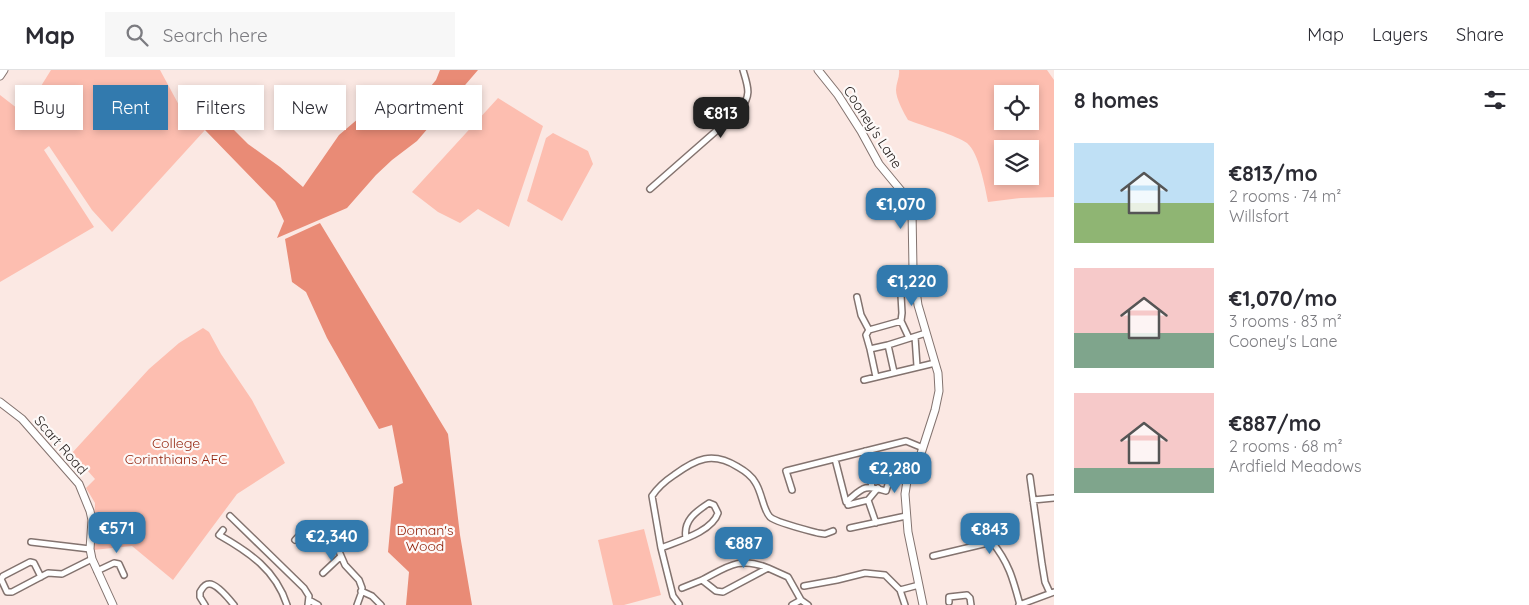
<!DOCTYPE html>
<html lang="en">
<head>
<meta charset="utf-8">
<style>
	:root { --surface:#fff; --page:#f7f7f7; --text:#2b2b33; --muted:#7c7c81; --line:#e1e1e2; --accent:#327aae }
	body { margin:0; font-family:Quicksand,sans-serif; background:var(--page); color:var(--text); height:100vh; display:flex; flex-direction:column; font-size:19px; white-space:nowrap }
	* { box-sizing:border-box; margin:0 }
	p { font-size:16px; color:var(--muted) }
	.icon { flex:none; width:28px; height:28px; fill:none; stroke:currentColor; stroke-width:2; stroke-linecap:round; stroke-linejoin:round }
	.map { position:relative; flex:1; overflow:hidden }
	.panel { display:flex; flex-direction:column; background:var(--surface); width:475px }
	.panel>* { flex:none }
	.guide { position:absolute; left:15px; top:15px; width:475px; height:45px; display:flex; gap:10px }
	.fabs { position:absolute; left:994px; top:15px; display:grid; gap:10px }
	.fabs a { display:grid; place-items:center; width:45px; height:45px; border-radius:0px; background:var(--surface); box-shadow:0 2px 8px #0003; font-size:25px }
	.price { position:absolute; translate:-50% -42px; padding:0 11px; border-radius:10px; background:var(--accent); color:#fff; font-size:16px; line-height:32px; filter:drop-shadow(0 1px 2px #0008) }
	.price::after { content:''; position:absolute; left:50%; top:30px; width:15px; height:11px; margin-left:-8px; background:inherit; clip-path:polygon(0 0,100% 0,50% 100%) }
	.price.active { background:#222; color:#fff }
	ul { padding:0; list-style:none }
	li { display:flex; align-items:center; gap:15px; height:125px; padding:0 20px }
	li span { display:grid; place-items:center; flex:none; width:140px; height:100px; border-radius:0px; color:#555 }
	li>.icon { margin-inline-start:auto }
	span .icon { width:60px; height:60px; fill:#fffc; stroke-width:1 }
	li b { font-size:21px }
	h2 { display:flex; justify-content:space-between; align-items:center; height:60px; padding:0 20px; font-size:21px }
	.tag { padding:0 18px; border-radius:0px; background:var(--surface); box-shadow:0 2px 8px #0003; font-size:18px; line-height:45px }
	.tag.active { background:var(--accent); color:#fff }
	header { display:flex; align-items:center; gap:30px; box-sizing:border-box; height:70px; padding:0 25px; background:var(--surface); border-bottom:1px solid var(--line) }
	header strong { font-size:24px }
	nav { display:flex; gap:28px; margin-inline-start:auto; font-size:18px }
	.search { width:350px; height:45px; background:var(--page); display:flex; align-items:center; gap:12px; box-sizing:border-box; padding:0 18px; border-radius:0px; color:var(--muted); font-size:19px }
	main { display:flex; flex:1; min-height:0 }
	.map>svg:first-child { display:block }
	.green { fill:#fdbeb0; fill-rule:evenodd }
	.forest { fill:#e98b76 }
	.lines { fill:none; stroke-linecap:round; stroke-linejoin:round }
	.street-casing { stroke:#83736f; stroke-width:8 }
	.secondary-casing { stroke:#83736f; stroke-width:9 }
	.street { stroke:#fff; stroke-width:5 }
	.secondary { stroke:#fff; stroke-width:7 }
	.labels { text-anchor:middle; stroke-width:4.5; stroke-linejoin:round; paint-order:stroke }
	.street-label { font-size:14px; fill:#1f1917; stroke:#fdf9f8 }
	.park-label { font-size:14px; fill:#93250e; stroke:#fdf9f8 }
</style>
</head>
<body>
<header>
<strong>Map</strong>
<div class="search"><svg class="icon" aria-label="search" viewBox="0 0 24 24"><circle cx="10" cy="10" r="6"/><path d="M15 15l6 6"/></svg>Search here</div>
<nav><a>Map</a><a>Layers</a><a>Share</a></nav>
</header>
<main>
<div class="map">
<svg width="1054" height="535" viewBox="0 0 1054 535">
	<rect width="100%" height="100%" fill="#fbe8e3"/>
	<path class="green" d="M51,0H160L180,37L205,60L112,162L92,140L49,76L44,80L94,157L0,212V25L22,42L33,29Z
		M899,0H1047L1054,10V127L1021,128L988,132C985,117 979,83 967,73C958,66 921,55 908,50C904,43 896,29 896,20C896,13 900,7 899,0ZM1002,24H1030V51H1002ZM1002,79H1030V106H1002Z
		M498,28L543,56L509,157L478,139L460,153L438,142L412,122Z
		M553,63L588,81L593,94L562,151L527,131L546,68Z
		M203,258L209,262L221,284L252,330L285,393L237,424L173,510L132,476L93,480L95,433L86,418L95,409L72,383L149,299L179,273Z
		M644,459L661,525L624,535H613L598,470Z"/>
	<path class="forest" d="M440,0H478L417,71L392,90L376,105L347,138L277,168L284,151L275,132L205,60L219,45L248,74L280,97L303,117L339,65L359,48L390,55L405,47L436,10Z
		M320,153L448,364L460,465L472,535H406L409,502L388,482L394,417L403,413L392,355L379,359L327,268L306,222L292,212L285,169Z"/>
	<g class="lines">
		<g class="street-casing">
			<path id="street" d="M650,119L740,40C752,25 748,17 743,0
				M901,225L902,243L901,251
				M857,227L861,245L869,260
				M915,267L917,296
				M888,275L926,263
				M870,279L866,265L869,260L901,251L909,268
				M876,307L870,279L888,275L894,302
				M864,310L935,293
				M865,381L872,417
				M835,389L846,432C863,418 863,414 886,421L894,395
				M1030,407L1042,494L1045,512L1050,523
				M792,420L786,401L906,371L923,378
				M1033,430L1054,428
				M848,435L868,430
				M230,446L304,518L309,526L308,535
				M876,453L868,430L878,418
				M850,458L906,446
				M223,460L219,465C249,482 276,500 287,535
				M295,470C301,464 308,454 316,456L338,479L345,495L359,510L362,518L361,524L357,535
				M31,472L90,479
				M992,472L1007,470
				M661,478C678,471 712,462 718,443L714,435L709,433C695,442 683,451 686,468
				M933,486L992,472C1009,493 1013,509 1020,535
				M97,501L114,493L119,494L124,505
				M323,503L340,487
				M41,507L34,493L30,492L3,506L1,509L7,522H12L48,503L62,504L92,489
				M702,510C727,497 739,486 768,498
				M804,516L837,510L865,503L885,505L900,520L905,535
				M682,518L702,510L716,521L723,522L768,498L788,507L801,530L808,535
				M900,520L919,515
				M361,521L372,526L381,535
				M309,530L318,535
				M949,532V527L967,525L970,528L971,535
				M679,534L673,526L661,478L652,426C658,417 665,411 674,405C696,389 712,381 738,397C745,401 751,405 755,412C762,422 763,440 770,447C777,453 807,460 818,463L825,464L833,461
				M205,535L200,527V522C202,519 204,514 209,514C216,513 230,530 234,535
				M792,535L801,530
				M1019,535L1054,522"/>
		</g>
		<g class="secondary-casing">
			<path id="secondary" d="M818,0L838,25L861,61L879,94L908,129L912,141L913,199L918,235L938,303L939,321L935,340L916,399L907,411L905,424L908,462L923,535
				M0,6L4,0
				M0,332L22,349L79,414L90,441L92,450L90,479L92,489L113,535"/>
		</g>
		<use href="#street" class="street"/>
		<use href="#secondary" class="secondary"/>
	</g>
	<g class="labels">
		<g class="street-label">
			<text transform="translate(873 57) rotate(57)" y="5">Cooney's Lane</text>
			<text transform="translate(61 375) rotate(49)" y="5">Scart Road</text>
		</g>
		<g class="park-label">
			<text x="176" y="378">College<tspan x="176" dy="16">Corinthians AFC</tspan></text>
			<text x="425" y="465">Doman's<tspan x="425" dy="16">Wood</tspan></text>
		</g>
	</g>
</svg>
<div class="fabs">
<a><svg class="icon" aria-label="locate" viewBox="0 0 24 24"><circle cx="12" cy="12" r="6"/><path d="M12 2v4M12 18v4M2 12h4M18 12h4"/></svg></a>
<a><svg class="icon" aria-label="layers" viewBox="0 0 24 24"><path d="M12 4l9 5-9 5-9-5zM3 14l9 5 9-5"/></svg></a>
</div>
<b class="price active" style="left:721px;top:69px">€813</b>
<b class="price" style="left:901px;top:160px">€1,070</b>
<b class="price" style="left:912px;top:237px">€1,220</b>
<b class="price" style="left:895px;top:424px">€2,280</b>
<b class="price" style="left:117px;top:484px">€571</b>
<b class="price" style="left:990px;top:485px">€843</b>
<b class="price" style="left:332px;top:492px">€2,340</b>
<b class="price" style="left:744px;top:499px">€887</b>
<div class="guide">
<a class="tag">Buy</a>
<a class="tag active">Rent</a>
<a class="tag">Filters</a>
<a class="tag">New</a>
<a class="tag">Apartment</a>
</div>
</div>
<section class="panel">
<h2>8 homes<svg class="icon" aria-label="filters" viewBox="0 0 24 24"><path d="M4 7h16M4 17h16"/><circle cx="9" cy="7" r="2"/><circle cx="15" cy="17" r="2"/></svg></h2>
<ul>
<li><span style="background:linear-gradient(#bfe0f5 60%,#8fb573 0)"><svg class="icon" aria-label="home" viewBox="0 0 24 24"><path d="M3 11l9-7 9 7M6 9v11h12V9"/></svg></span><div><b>€813/mo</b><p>2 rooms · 74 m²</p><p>Willsfort</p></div></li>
<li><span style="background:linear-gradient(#f6c9c9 65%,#7fa58c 0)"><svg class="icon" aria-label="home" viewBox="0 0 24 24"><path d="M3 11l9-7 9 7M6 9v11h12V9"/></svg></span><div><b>€1,070/mo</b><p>3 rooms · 83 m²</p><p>Cooney's Lane</p></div></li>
<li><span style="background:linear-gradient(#f6c9c9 75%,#7fa58c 0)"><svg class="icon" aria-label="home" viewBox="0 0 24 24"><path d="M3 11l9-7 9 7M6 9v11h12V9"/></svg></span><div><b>€887/mo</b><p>2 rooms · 68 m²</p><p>Ardfield Meadows</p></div></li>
</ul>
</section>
</main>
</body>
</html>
